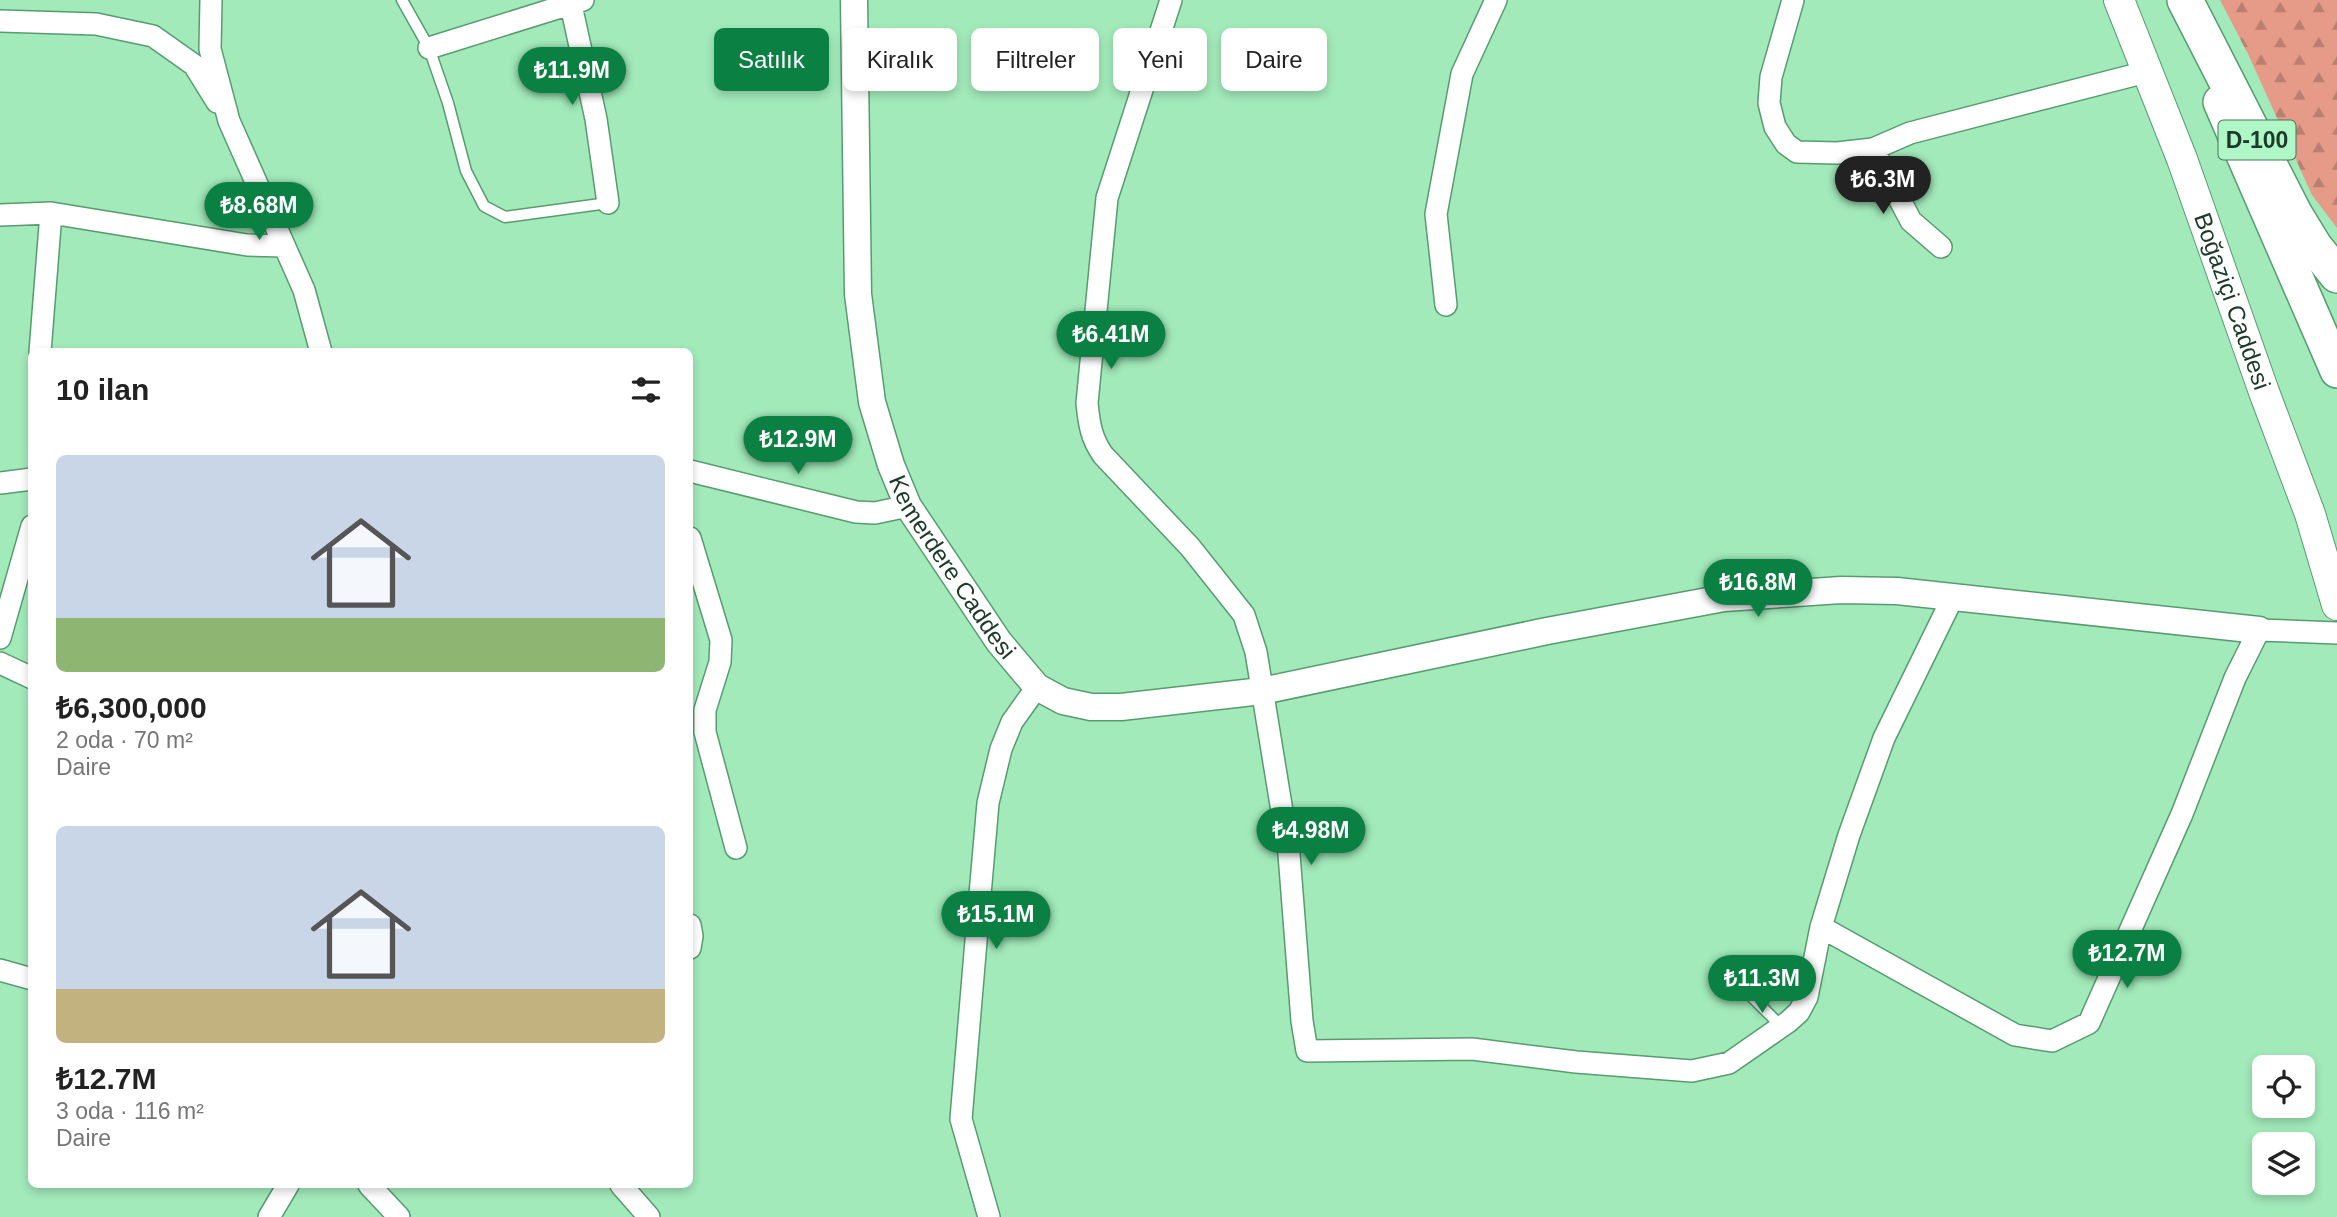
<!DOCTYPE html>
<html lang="tr">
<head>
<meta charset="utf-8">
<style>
	:root { --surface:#fff; --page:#f6f6f6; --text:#222; --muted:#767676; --accent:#0b8043 }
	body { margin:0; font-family:Arial,sans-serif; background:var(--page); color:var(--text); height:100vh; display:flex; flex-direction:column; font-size:26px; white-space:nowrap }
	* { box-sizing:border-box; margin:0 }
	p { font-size:23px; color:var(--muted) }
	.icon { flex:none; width:38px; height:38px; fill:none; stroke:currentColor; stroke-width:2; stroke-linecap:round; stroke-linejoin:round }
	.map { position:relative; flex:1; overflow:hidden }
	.drawer { position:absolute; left:28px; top:348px; width:665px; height:840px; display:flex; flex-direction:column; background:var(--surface); border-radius:10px; box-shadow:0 4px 10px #0003 }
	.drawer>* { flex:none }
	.top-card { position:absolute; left:714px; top:28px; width:665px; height:63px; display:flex; gap:14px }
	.buttons { position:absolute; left:2252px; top:1055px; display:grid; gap:14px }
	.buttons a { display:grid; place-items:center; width:63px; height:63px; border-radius:10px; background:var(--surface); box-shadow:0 4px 10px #0003; font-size:35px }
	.price { position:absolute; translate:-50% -60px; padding:0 16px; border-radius:24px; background:var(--accent); color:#fff; font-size:23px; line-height:46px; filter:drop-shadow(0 2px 4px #0008) }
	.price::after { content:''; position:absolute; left:50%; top:42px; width:21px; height:16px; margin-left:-10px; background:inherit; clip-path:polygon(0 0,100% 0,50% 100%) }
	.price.on { background:#222; color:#fff }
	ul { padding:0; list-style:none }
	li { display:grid; align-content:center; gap:14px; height:371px; padding:0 28px }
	li span { display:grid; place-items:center; height:217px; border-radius:10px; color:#555 }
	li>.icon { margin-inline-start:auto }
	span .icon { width:126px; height:126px; fill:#fffc; stroke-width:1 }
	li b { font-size:30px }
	h2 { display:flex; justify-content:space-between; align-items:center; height:84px; padding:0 28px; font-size:30px }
	.chip { padding:0 24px; border-radius:10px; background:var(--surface); box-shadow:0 4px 10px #0003; font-size:24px; line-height:63px }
	.chip.on { background:var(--accent); color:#fff }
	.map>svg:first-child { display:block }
	.forest { fill:url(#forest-firs) }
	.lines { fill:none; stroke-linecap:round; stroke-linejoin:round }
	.service-casing { stroke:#569c70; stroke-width:13 }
	.minor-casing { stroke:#569c70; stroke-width:24 }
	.tertiary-casing { stroke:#569c70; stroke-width:29 }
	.secondary-casing { stroke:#569c70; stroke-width:32 }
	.primary-casing { stroke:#569c70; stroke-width:36 }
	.trunk-casing { stroke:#569c70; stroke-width:38 }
	.service { stroke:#fff; stroke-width:10 }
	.minor { stroke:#fff; stroke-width:21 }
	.tertiary { stroke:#fff; stroke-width:26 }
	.secondary { stroke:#fff; stroke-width:30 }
	.primary { stroke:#fff; stroke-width:33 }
	.trunk { stroke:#fff; stroke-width:35 }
	.labels { text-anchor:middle; stroke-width:7; stroke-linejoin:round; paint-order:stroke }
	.shield { fill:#aff7c7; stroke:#497358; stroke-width:2 }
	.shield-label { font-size:23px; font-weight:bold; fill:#1d3a28 }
	.street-label { font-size:24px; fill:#1d3a28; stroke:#aff7c7 }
</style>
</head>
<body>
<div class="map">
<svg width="2337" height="1217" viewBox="0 0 2337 1217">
	<defs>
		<pattern id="forest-firs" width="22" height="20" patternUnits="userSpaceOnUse" patternTransform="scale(1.75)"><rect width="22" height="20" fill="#e69b88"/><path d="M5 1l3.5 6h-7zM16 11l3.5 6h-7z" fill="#ba7f6f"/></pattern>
	</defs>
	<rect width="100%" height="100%" fill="#a2eaba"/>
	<path class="forest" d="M2220,0H2337V228L2312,195L2248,54Z"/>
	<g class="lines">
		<g class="service-casing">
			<path id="service" d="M402,0L429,48L448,103L466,171L484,206L505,217L608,203
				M1733,978L1782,1027"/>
		</g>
		<g class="minor-casing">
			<path id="minor" d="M211,0L210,49L229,121L304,290L321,352
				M1171,0L1107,198L1087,403C1089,423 1091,438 1103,455L1190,547L1244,615L1256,652L1289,854L1302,1021L1307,1051L1472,1049L1576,1062L1692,1071L1729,1063L1788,1022L1799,1012L1807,997L1821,927L1849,835L1884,738L1953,597
				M1793,0L1771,77L1769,103L1775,127L1786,144L1797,152L1837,153L1873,149L1910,133L2146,72
				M571,5L596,119L608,203
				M0,21L96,24L153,36L194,65L217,102
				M429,48L583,0
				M1873,149L1911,221L1941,247
				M0,215L51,213L247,245L284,246
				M1446,305L1436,214L1462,74L1496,0
				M40,352L51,213
				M690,471L856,512L875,513L908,506
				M0,483L32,479
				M690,538L721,640L720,662L705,710V732L736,848
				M0,638L32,526
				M0,663L32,678
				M690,925L692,936L690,948
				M1821,927L2015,1035L2052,1041L2089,1023L2182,814L2235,678L2259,630L2337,633
				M0,970L32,979
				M369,1185L399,1217
				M621,1185L649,1217
				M269,1217L288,1185
				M989,1217L961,1119L977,929L988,803L1001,749L1012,722L1037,687"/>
		</g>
		<g class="tertiary-casing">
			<g id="tertiary">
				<path id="s1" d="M854,0L858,294L872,402L891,465L908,506L999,642L1037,687L1063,701L1091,707H1121L1262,691L1547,631L1724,598L1841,590L1897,591L2259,630"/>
			</g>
		</g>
		<g class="secondary-casing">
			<g id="secondary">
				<path id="s2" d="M2119,0L2182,159L2264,392L2310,514L2337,605"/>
			</g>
		</g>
		<g class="primary-casing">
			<path id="primary" d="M2220,102L2337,371"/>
		</g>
		<g class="trunk-casing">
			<path id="trunk" d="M2185,0L2295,215L2314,246L2337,275"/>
		</g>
		<use href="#service" class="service"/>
		<use href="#minor" class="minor"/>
		<use href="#tertiary" class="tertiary"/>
		<use href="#secondary" class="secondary"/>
		<use href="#primary" class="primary"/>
		<use href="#trunk" class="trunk"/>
	</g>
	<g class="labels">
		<rect class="shield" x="2218.5" y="120.5" width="77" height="39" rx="5"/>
		<g class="shield-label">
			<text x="2257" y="148">D-100</text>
		</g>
		<g class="street-label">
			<text dy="8" stroke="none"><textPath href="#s2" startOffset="322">Boğaziçi Caddesi</textPath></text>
			<text dy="8" stroke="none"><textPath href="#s1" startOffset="588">Kemerdere Caddesi</textPath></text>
		</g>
	</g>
</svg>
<div class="buttons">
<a><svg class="icon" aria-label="locate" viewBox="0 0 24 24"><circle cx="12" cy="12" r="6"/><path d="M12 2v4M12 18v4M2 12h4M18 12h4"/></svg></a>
<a><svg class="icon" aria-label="layers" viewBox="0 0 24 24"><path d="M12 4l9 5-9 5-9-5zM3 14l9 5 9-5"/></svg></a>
</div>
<b class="price" style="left:572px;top:107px">₺11.9M</b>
<b class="price on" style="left:1883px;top:216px">₺6.3M</b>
<b class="price" style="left:259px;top:242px">₺8.68M</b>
<b class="price" style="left:1111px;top:371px">₺6.41M</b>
<b class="price" style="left:798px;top:476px">₺12.9M</b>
<b class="price" style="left:1758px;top:619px">₺16.8M</b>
<b class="price" style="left:1311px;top:867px">₺4.98M</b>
<b class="price" style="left:996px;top:951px">₺15.1M</b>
<b class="price" style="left:2127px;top:990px">₺12.7M</b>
<b class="price" style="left:1762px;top:1015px">₺11.3M</b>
<div class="top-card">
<a class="chip on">Satılık</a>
<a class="chip">Kiralık</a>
<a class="chip">Filtreler</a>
<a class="chip">Yeni</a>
<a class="chip">Daire</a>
</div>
<section class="drawer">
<h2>10 ilan<svg class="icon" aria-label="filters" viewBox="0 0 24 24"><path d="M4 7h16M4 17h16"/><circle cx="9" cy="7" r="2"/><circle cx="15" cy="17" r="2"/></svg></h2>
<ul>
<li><span style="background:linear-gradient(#c9d6e8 75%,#8fb573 0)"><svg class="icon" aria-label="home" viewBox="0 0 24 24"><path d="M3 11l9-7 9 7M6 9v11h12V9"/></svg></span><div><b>₺6,300,000</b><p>2 oda · 70 m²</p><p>Daire</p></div></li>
<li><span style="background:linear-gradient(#c9d6e8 75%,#c2b280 0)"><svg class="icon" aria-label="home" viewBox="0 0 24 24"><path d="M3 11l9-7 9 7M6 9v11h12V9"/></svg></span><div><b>₺12.7M</b><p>3 oda · 116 m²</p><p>Daire</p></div></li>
</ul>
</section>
</div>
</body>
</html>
